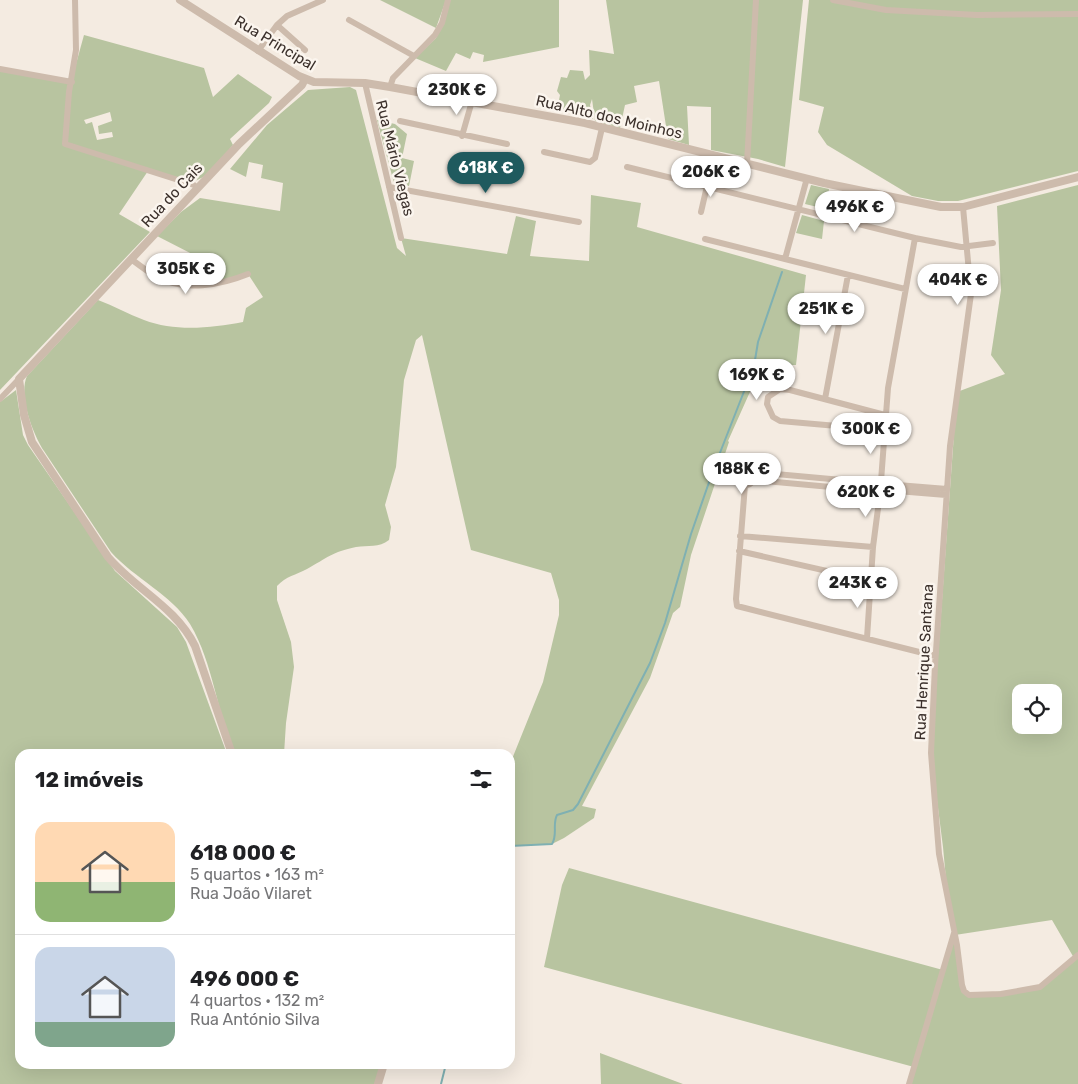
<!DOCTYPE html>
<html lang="pt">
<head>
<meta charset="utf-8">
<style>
	:root { --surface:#fff; --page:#f2f2f2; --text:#202124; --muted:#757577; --line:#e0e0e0; --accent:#1f5a5e }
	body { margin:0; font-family:Rubik,sans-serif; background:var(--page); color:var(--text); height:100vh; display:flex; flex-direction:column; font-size:19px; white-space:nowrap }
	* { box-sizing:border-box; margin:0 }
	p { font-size:16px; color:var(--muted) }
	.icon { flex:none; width:28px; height:28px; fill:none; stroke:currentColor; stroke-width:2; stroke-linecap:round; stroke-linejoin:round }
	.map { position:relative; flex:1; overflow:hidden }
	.details { position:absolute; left:15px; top:749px; width:500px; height:320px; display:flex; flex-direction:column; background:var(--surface); border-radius:15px; box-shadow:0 5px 20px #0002 }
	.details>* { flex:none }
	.buttons { position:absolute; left:1012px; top:684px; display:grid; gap:10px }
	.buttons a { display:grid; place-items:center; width:50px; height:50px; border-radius:10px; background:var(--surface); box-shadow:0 5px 20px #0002; font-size:25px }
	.price { position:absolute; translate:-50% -42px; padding:0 11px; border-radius:18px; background:#fff; color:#222; font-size:16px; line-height:32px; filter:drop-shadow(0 1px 2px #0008) }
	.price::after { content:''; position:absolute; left:50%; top:30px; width:15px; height:11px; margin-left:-8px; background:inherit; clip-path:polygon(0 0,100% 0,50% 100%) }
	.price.active { background:var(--accent); color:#fff }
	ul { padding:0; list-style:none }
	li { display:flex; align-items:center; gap:15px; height:125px; padding:0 20px }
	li+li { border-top:1px solid var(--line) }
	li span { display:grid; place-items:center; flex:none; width:140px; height:100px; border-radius:15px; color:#555 }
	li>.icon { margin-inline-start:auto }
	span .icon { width:60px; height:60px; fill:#fffc; stroke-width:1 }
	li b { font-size:21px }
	h2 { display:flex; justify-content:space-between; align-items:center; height:60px; padding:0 20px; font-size:21px }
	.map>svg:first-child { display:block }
	.green { fill:#b8c4a0; fill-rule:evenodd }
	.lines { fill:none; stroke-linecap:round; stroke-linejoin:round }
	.stream { stroke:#7fb0b2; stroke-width:2 }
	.minor { stroke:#cdbbac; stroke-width:6 }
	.tertiary { stroke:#cdbbac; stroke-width:8 }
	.labels { text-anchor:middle; stroke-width:5; stroke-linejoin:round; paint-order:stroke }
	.street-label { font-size:15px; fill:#3b302b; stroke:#fbf5ee }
</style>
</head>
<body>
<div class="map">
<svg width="1078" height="1084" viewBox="0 0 1078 1084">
	<rect width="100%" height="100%" fill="#f4ebe1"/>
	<path class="green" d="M380,0H446L436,28Z
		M450,0H559V47L483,62L484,55L473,52L470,59L456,53L446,71L415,58L436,38Z
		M606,0H803L785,167L758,159L711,150V107L687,106L689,145L668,139L659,81L634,86L637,102L625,105L620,128L595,121L592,99L590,105L593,119L561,109L558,105L560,95L557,91L561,77L567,78L570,70L583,71L585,80L590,75L589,50L614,54Z
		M809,0H1078V171L958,201H938L912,196L827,145L818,132L824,107L799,100Z
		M84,35L204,68L213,97L238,74L272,97L269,103L230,139L233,145C223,156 208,181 191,181C178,181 161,174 148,171L119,214L150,232L0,390V69L71,82ZM110,112L112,121L98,126L99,134L112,132L113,137L97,140L92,122L86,124L84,120Z
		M350,87L356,90L397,248L406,256L401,238L507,254L516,216L536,221L530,256L589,261L591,195L641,203L637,227L806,275L796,365H762L728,441L729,442L691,555L680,607L673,613L650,678L582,806L596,809L594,818L564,838L552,844L510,846V764L543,682L559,615V600L551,573L471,550L422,335L416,340L404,380L396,467L385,505L391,527L389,540C379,548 368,545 356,547C332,552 327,558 307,569C296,575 286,576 277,586V600L291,642L294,667L286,723L284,754H236C216,713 214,664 190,624C171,594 135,579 111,552L44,451C33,434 18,396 27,376L98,300C114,306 128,314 144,320C175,332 211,328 243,322L246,308L263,297L248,274L233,280L185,284L196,256L157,236L181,212L200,198L280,211L283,183L261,178L263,165L249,162L246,177L230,169L267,125L308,90Z
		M377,120L395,124L407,134L402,158L414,161L409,186L394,183Z
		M811,185L829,189L826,209L805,204Z
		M1078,185V1084H909L914,1067L544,967L562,885L569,868L943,970L954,932L948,901L943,847L931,753L957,392L1005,374L991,355L1001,290L997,206ZM1021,692H1054V725H1021ZM1052,920L1074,958L1040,987L969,995L962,985L955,935Z
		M802,215L824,221L822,239L796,233Z
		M16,390L23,435L28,445L115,571L177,627L186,642L227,754H20V1064H381L375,1084H0V402Z
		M600,1053L683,1084H601Z"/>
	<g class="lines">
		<path class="stream" d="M510,846L552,844C558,834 552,825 557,815L573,810L578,804L650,663L665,623L691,534L714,468L754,366L758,342L782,272
			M441,1084L446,1064"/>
		<path class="minor" d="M75,0L76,50L69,92L65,144L194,185L197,188
			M833,0L886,10L977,15L1078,14
			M349,20L414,56
			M277,25L305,50
			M258,51L277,25L287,16L323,0
			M0,69L72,82
			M365,83L401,238
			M390,87L393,78L435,35L442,23L448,0
			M400,121L507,144
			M462,136L472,101
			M544,152L590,162L595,158L602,128
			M747,164L756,0
			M627,167L915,238
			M389,187L579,222
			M963,207L971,294L950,446L935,666L931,753L939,854L957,945L962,985L964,991L969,995L1001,994L1040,987L1078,955
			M701,212L714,156
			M705,239L785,259L807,178
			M131,259C139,265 148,272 157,277C184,292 221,285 248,274
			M785,259L905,289
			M0,399L19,379
			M825,399L848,275
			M883,430L780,421L773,417L767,404L768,397L780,389L790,390L885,415
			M738 477a8 8 0 1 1 16 0a8 8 0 1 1-16 0Z
			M753,472L875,483
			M754,480L875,491
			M881,481L888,388L915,238L961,247L993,243
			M877,482L884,483L885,490
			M885,484L947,489
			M745,485L736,599L737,606L935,656
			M877,492L882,493L885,490L946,495
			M740,536L873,547
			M739,551L871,581
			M867,638L873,547L880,493
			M909,1084L954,933"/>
		<path class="tertiary" d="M180,0L299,76L314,82L365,83L390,87L585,123L824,183L941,207H963L1078,177
			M232,754L195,646C176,607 135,589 108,557L32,442L24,415L19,379L239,144L302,85L305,79
			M378,1084L384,1064"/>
	</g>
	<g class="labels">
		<g class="street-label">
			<text transform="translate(275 43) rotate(31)" y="5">Rua Principal</text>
			<text transform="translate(609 117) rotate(13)" y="5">Rua Alto dos Moinhos</text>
			<text transform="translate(395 158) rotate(76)" y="5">Rua Mário Viegas</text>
			<text transform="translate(172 195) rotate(-47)" y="5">Rua do Cais</text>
			<text transform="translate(924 662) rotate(-87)" y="5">Rua Henrique Santana</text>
		</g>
	</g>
</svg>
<div class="buttons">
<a><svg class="icon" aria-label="locate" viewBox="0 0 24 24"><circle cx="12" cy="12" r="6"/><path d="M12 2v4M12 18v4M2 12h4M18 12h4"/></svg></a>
</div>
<b class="price" style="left:457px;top:116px">230K €</b>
<b class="price active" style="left:486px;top:194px">618K €</b>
<b class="price" style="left:711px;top:198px">206K €</b>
<b class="price" style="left:855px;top:233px">496K €</b>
<b class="price" style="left:186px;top:295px">305K €</b>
<b class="price" style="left:958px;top:306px">404K €</b>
<b class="price" style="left:826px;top:335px">251K €</b>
<b class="price" style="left:757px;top:401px">169K €</b>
<b class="price" style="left:871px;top:455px">300K €</b>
<b class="price" style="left:742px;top:495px">188K €</b>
<b class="price" style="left:866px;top:518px">620K €</b>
<b class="price" style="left:858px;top:609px">243K €</b>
<section class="details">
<h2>12 imóveis<svg class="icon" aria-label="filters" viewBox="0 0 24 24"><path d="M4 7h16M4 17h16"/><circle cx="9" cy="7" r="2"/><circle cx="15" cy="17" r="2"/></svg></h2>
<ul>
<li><span style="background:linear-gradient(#ffd9b3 60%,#8fb573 0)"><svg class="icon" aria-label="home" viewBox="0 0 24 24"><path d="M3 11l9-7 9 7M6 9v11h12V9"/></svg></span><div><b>618 000 €</b><p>5 quartos · 163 m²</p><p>Rua João Vilaret</p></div></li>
<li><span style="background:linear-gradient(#c9d6e8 75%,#7fa58c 0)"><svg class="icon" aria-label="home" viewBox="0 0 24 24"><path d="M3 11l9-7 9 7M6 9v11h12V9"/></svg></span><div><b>496 000 €</b><p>4 quartos · 132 m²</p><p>Rua António Silva</p></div></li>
</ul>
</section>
</div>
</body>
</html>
